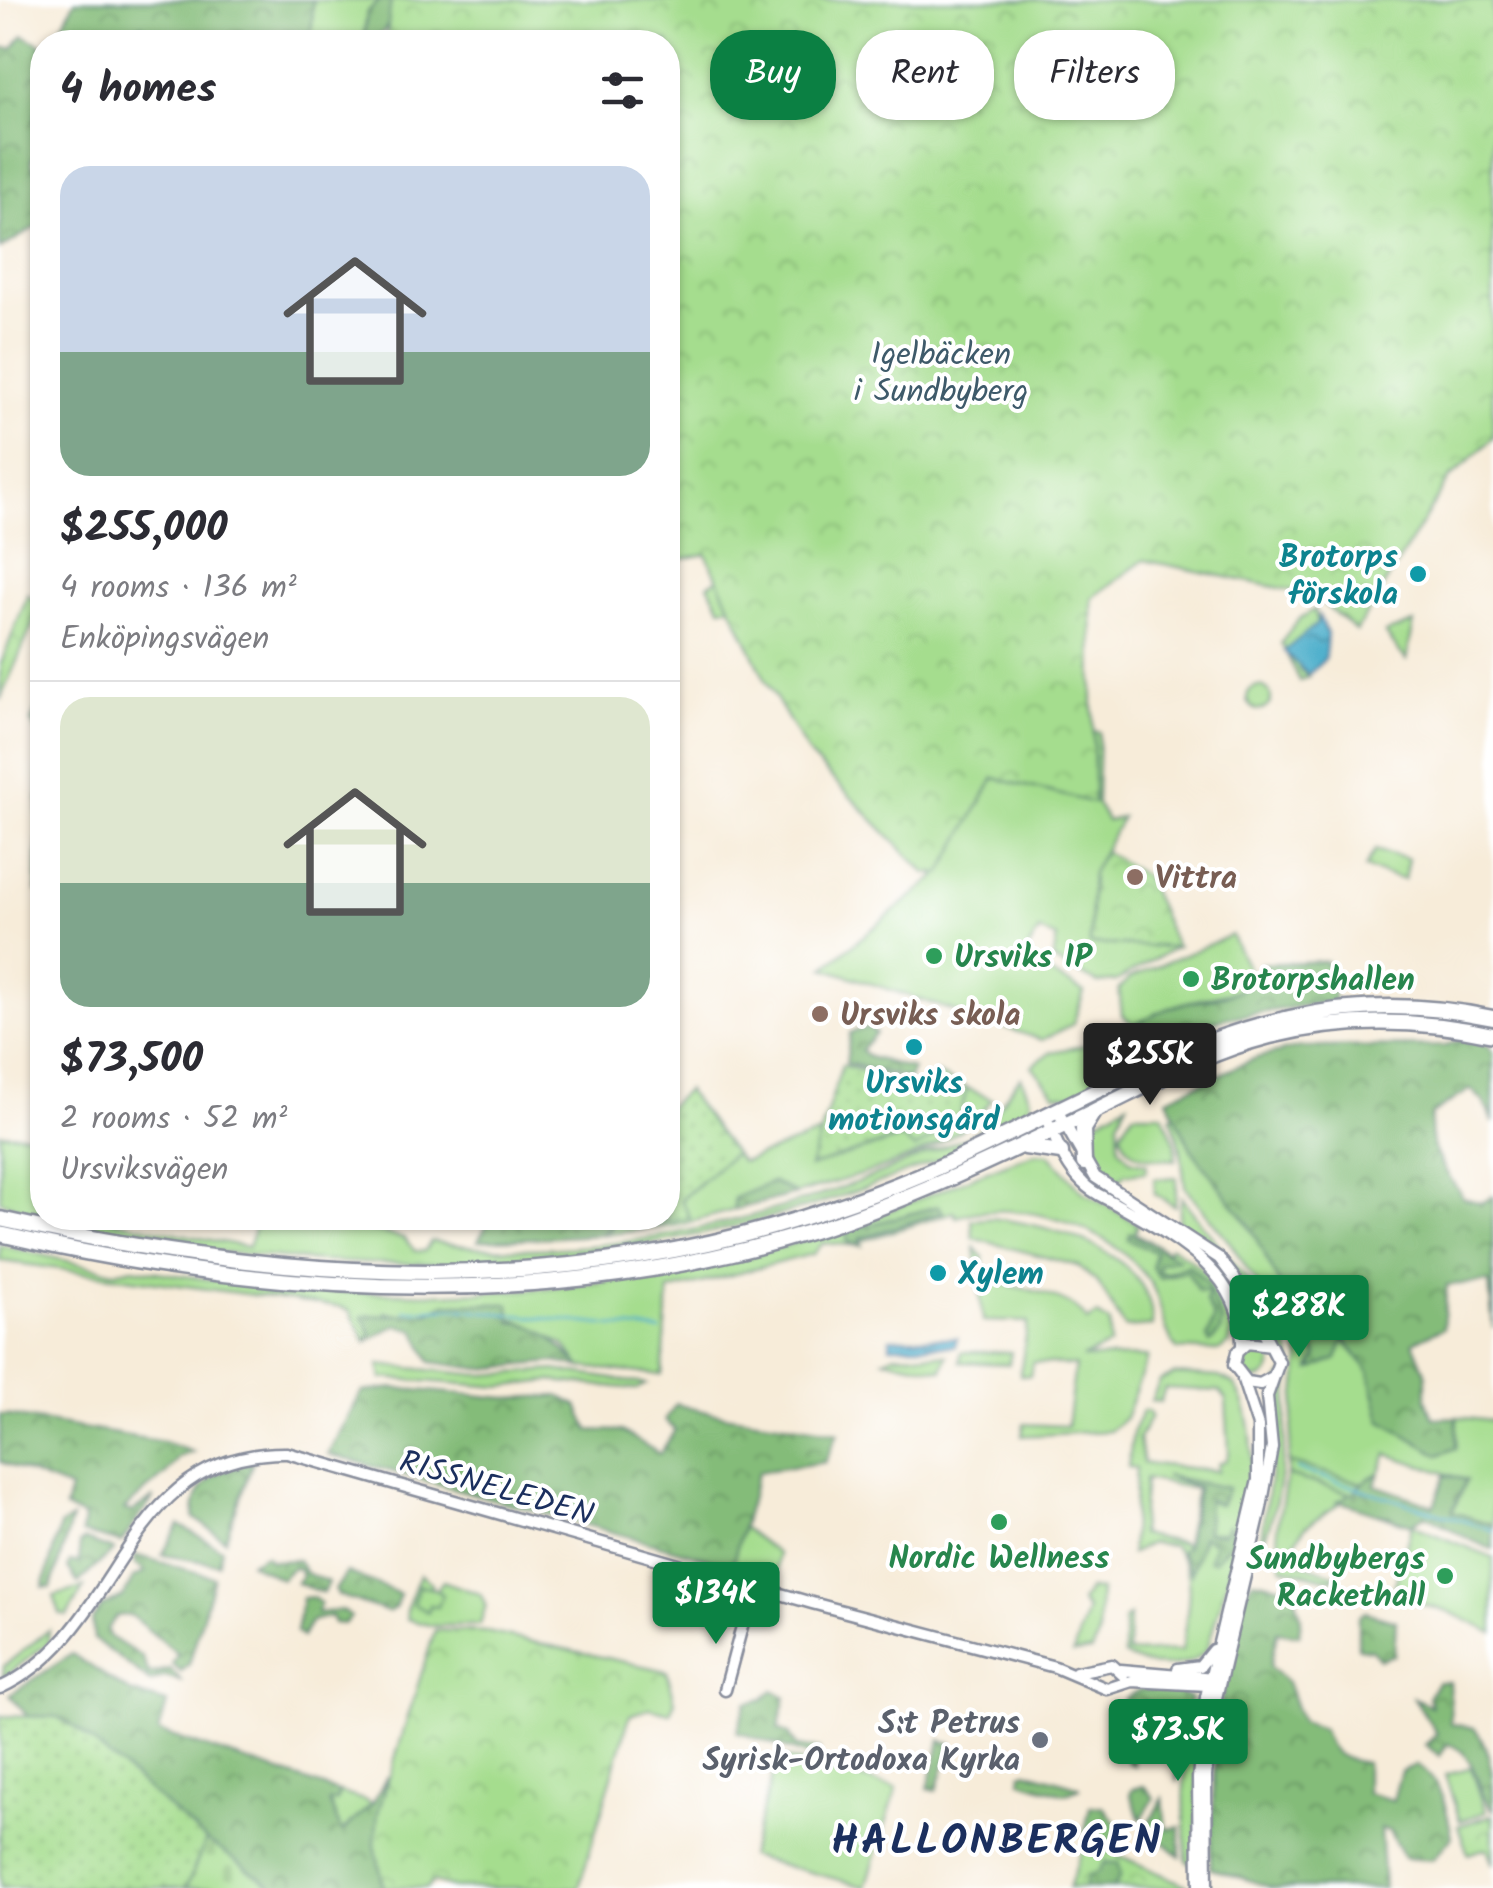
<!DOCTYPE html>
<html lang="en">
<head>
<meta charset="utf-8">
<style>
	:root { --surface:#fff; --page:#f7f7f7; --text:#2b2b33; --muted:#7c7c81; --line:#e1e1e2; --accent:#0b8043 }
	body { margin:0; font-family:Kalam,sans-serif; background:var(--page); color:var(--text); height:100vh; display:flex; flex-direction:column; font-size:38px; white-space:nowrap }
	* { box-sizing:border-box; margin:0 }
	p { font-size:32px; color:var(--muted) }
	.icon { flex:none; width:55px; height:55px; fill:none; stroke:currentColor; stroke-width:2; stroke-linecap:round; stroke-linejoin:round }
	.map { position:relative; flex:1; overflow:hidden }
	.side { position:absolute; left:30px; top:30px; width:650px; height:1200px; display:flex; flex-direction:column; background:var(--surface); border-radius:40px; box-shadow:0 2px 8px #0004 }
	.side>* { flex:none }
	.top-card { position:absolute; left:710px; top:30px; width:632px; height:90px; display:flex; gap:20px }
	.price { position:absolute; translate:-50% -85px; padding:0 22px; border-radius:10px; background:var(--accent); color:#fff; font-size:32px; line-height:65px; filter:drop-shadow(0 2px 5px #0008) }
	.price::after { content:''; position:absolute; left:50%; top:60px; width:30px; height:22px; margin-left:-15px; background:inherit; clip-path:polygon(0 0,100% 0,50% 100%) }
	.price.selected { background:#222; color:#fff }
	ul { padding:0; list-style:none }
	li { display:grid; align-content:center; gap:20px; height:530px; padding:0 30px }
	li+li { border-top:2px solid var(--line) }
	li span { display:grid; place-items:center; height:310px; border-radius:30px; color:#555 }
	li>.icon { margin-inline-start:auto }
	span .icon { width:180px; height:180px; fill:#fffc; stroke-width:1 }
	li b { font-size:42px }
	h2 { display:flex; justify-content:space-between; align-items:center; height:120px; padding:0 30px; font-size:42px }
	.chip { padding:0 35px; border-radius:40px; background:var(--surface); box-shadow:0 2px 8px #0004; font-size:35px; line-height:90px }
	.chip.selected { background:var(--accent); color:#fff }
	.map>svg:first-child { display:block }
	.grass { fill:#a5dd8e; stroke:#608676; stroke-width:2.5; fill-rule:evenodd }
	.forest { fill:url(#forest-crowns); stroke:#50766c; stroke-width:2.5 }
	.wetland { fill:url(#wetland-marsh); stroke:#608676; stroke-width:2.5 }
	.cemetery { fill:url(#cemetery-stones); stroke:#608676; stroke-width:2.5 }
	.park { fill:url(#park-crowns); stroke:#608676; stroke-width:2.5 }
	.garden { fill:url(#garden-dots); stroke:#608676; stroke-width:2.5 }
	.water { fill:url(#water-ripples); stroke:#346e94; stroke-width:2.5 }
	.lines { fill:none; stroke-linecap:round; stroke-linejoin:round }
	.stream { stroke:#4caecb; stroke-width:2.5 }
	.minor-casing { stroke:#898e9c; stroke-width:15 }
	.major-casing { stroke:#898e9c; stroke-width:19 }
	.minor { stroke:#fff; stroke-width:10 }
	.major { stroke:#fff; stroke-width:14 }
	.culture-dot { fill:#0f9aa8; stroke:#fff; stroke-width:4 }
	.education-dot { fill:#8d6e63; stroke:#fff; stroke-width:4 }
	.leisure-dot { fill:#2e9e5b; stroke:#fff; stroke-width:4 }
	.worship-dot { fill:#6b7280; stroke:#fff; stroke-width:4 }
	.labels { text-anchor:middle; stroke-width:8; stroke-linejoin:round; paint-order:stroke }
	.park-label { font-size:32px; fill:#3e5a6a; stroke:#fff }
	.culture-label { font-size:32px; font-weight:bold; fill:#0d838f; stroke:#fff; text-anchor:end }
	.education-label { font-size:32px; font-weight:bold; fill:#785e54; stroke:#fff; text-anchor:start }
	.leisure-label { font-size:32px; font-weight:bold; fill:#27864d; stroke:#fff; text-anchor:start }
	.street-label { font-size:32px; fill:#1b2f5e; stroke:#fff }
	.worship-label { font-size:32px; font-weight:bold; fill:#5b616d; stroke:#fff; text-anchor:end }
	.district-label { font-size:42px; font-weight:bold; letter-spacing:2.5px; fill:#1b2f5e; stroke:#fff }
</style>
</head>
<body>
<div class="map">
<svg width="1493" height="1888" viewBox="0 0 1493 1888">
	<defs>
		<pattern id="forest-crowns" width="20" height="18" patternUnits="userSpaceOnUse" patternTransform="scale(2.5)"><rect width="20" height="18" fill="#84bc79"/><path d="M2 6a3 3 0 1 1 6 0M12 15a3 3 0 1 1 6 0" fill="none" stroke="#6b9966"/></pattern>
		<pattern id="wetland-marsh" width="20" height="14" patternUnits="userSpaceOnUse" patternTransform="scale(2.5)"><rect width="20" height="14" fill="#a5dd8e"/><path d="M1 5h8M5 5V1M11 12h8M15 12V8" fill="none" stroke="#8dbe7d"/></pattern>
		<pattern id="cemetery-stones" width="16" height="16" patternUnits="userSpaceOnUse" patternTransform="scale(2.5)"><rect width="16" height="16" fill="#a5dd8e"/><path d="M2 7V4a2 2 0 0 1 4 0v3zM10 15v-3a2 2 0 0 1 4 0v3z" fill="#8dbe7d"/></pattern>
		<pattern id="park-crowns" width="20" height="18" patternUnits="userSpaceOnUse" patternTransform="scale(2.5)"><rect width="20" height="18" fill="#a5dd8e"/><path d="M2 6a3 3 0 1 1 6 0M12 15a3 3 0 1 1 6 0" fill="none" stroke="#8dbe7d"/></pattern>
		<pattern id="garden-dots" width="8" height="8" patternUnits="userSpaceOnUse" patternTransform="scale(2.5)"><rect width="8" height="8" fill="#a5dd8e"/><path d="M2 2h.1M6 6h.1" fill="none" stroke="#8dbe7d" stroke-width="1.8" stroke-linecap="round"/></pattern>
		<pattern id="water-ripples" width="26" height="14" patternUnits="userSpaceOnUse" patternTransform="scale(2.5)"><rect width="26" height="14" fill="#4caecb"/><path d="M2 4q2-2 4 0t4 0M15 11q2-2 4 0t4 0" fill="none" stroke="#3e8ea8"/></pattern>
	</defs>
	<rect width="100%" height="100%" fill="#fff"/>
	<filter id="ink" filterUnits="userSpaceOnUse"><feTurbulence type="fractalNoise" baseFrequency=".01" numOctaves="2"/><feDisplacementMap in="SourceGraphic" scale="20" xChannelSelector="R" yChannelSelector="G"/><feConvolveMatrix kernelMatrix="1 2 1 2 8 2 1 2 1" color-interpolation-filters="sRGB"/></filter>
	<filter id="wash" filterUnits="userSpaceOnUse"><feTurbulence type="fractalNoise" baseFrequency=".0048" numOctaves="4" result="noise"/><feDisplacementMap in="SourceGraphic" scale="40" xChannelSelector="R" yChannelSelector="G"/><feGaussianBlur stdDeviation="2.25" result="paint"/><feColorMatrix in="noise" values="0 0 0 0 0 0 0 0 0 0 0 0 0 0 0 0 0 1.4 0 .05"/><feComposite in="paint" operator="in"/></filter>
	<g filter="url(#wash)">
		<rect width="100%" height="100%" fill="#f7ecd9"/>
		<path class="grass" d="M313,0H380L367,12L363,42H311Z
			M142,25L154,42H118L114,37Z
			M720,577L1074,730L1099,732L1097,804L1107,821L1122,817L1092,873L1090,944L1176,947L1116,981L1098,983L1053,960L1057,938L1039,931L1026,952L1035,960L1033,964L1084,992L1073,1024L1042,1040L824,968L936,877L732,606L721,608L708,585Z
			M1315,609L1317,624L1307,633L1299,669L1309,677L1300,681L1281,643L1299,619Z
			M1414,623L1406,660L1385,633Z
			M1231,935L1254,980L1242,990L1183,1003L1133,1024L1122,1015L1119,989L1130,978Z
			M1098,1043L1124,1051L1133,1064L1072,1095L1055,1094L1032,1066L1051,1052Z
			M1021,1077L1031,1101L1025,1117C976,1147 919,1168 865,1188C612,1278 310,1287 49,1218H99L248,1247L258,1218L340,1223L404,1238L415,1251H425L431,1241C583,1269 783,1218 923,1155C941,1147 963,1141 979,1130C997,1117 1005,1092 1021,1077Z
			M967,1088L992,1099C951,1156 860,1174 796,1194L773,1182L735,1198L734,1210L680,1225L600,1235L611,1229L616,1218H632L638,1228L690,1217L681,1200L734,1153L742,1162L820,1133L811,1166L958,1121Z
			M1127,1103L1118,1121L1119,1147L1130,1160L1147,1164L1146,1172L1125,1174L1120,1180C1099,1166 1083,1151 1091,1124Z
			M1133,1113H1162L1176,1145L1175,1160C1150,1158 1127,1161 1121,1132Z
			M1176,1114C1194,1156 1223,1187 1248,1225C1275,1266 1296,1312 1317,1356L1311,1368L1343,1339L1369,1371L1381,1420L1456,1448L1457,1417L1493,1421V1525L1452,1512L1466,1480L1387,1454L1379,1473L1361,1483L1288,1462L1300,1359L1295,1342L1231,1244L1185,1187L1180,1144L1171,1117Z
			M0,1133L42,1135V1216L0,1201Z
			M1036,1153L1049,1154L1082,1191L1138,1224L1135,1233L1167,1251L1171,1247C1204,1267 1246,1300 1229,1344L1218,1351L1177,1349C1161,1330 1164,1305 1151,1284C1115,1226 1019,1197 956,1217L954,1212L861,1241L862,1246L823,1243L813,1254L669,1291L662,1375L581,1367L564,1345L522,1322L445,1304C425,1315 408,1320 386,1312L366,1342L350,1311L340,1307L0,1261V1245L114,1272L133,1268C363,1307 585,1304 809,1239C887,1216 959,1179 1036,1153Z
			M1176,1177L1177,1179L1175,1206L1155,1194L1154,1179Z
			M1182,1197C1206,1236 1298,1324 1291,1369L1285,1368L1283,1352L1223,1256L1178,1222Z
			M992,1218C1049,1225 1155,1250 1152,1326L1125,1328L1099,1284L1078,1266L973,1238L972,1220Z
			M975,1248L983,1256L986,1280C1015,1288 1072,1293 1087,1321L1097,1315L1110,1323V1345L1082,1358L1148,1357L1125,1418L1110,1431L1022,1436L1024,1424L1067,1426L1075,1366L1033,1362L1030,1376L1020,1375L1028,1322L983,1321Z
			M1240 1363a16 16 0 1 1 32 0a16 16 0 1 1-32 0Z
			M961,1352H1011L1009,1364L960,1362Z
			M895,1354L947,1355L942,1370L884,1359Z
			M379,1365L481,1375L555,1370L646,1384L637,1389L550,1381L500,1387L382,1378Z
			M1175,1374L1219,1377L1234,1384C1279,1450 1226,1575 1208,1647C1192,1672 1146,1670 1124,1655V1620L1129,1616L1128,1653L1181,1651C1186,1617 1199,1574 1173,1546L1150,1543L1131,1554L1136,1468L1128,1467L1133,1431L1143,1411H1148L1151,1416L1139,1438L1143,1463L1218,1471V1464L1226,1460L1229,1453L1226,1400L1219,1391L1165,1388L1160,1402L1151,1401L1160,1381ZM1145,1479L1196,1489L1185,1544L1140,1534Z
			M1284,1375H1290C1284,1430 1285,1500 1259,1550L1277,1433L1278,1383Z
			M1287,1475L1354,1494L1306,1526L1288,1553L1299,1563L1335,1575L1333,1580L1282,1567L1277,1527Z
			M1412,1525L1493,1557V1633L1454,1614L1392,1595Z
			M741,1526L778,1554L777,1575L732,1565Z
			M420,1574L432,1583L431,1587L420,1586L434,1593L443,1581L480,1594L486,1605L480,1625L432,1626L407,1619L406,1610Z
			M84,1587L67,1616L60,1614L54,1596Z
			M1089,1589L1100,1590L1098,1637L1092,1651L1073,1653L1087,1610L1081,1602Z
			M49,1630L48,1643L3,1678L4,1666Z
			M1196,1701H1200L1196,1866L1186,1860L1184,1783L1190,1711Z
			M778,1756L897,1788L866,1887L749,1856Z
			M1471,1767L1486,1812L1460,1821L1445,1775Z
			M339,1792L373,1803L342,1832L328,1801H337Z"/>
		<path class="forest" d="M75,0H313L311,42H154L142,25L115,36L118,42H54Z
			M380,0H405L376,42H363L367,12Z
			M23,35L42,45V92L35,119L42,144L31,161L42,182V223L0,249V48H13Z
			M39,702L42,719V891H36L40,736L31,722Z
			M1326,961L1335,1001L1226,1018L1145,1040L1133,1024C1150,1017 1168,1006 1186,1003C1217,997 1248,997 1261,964Z
			M868,1027L876,1033L861,1050L869,1057L913,1069L909,1079L846,1063L850,1033Z
			M1461,1039L1488,1045L1493,1052V1123L1484,1102L1471,1089L1432,1114C1423,1146 1447,1171 1463,1198L1482,1203L1493,1196V1328L1489,1282L1447,1285L1443,1328L1413,1342L1426,1374V1399L1433,1418L1457,1417L1456,1448L1439,1455L1381,1420L1369,1371L1344,1339L1337,1359L1311,1370L1317,1356L1249,1225L1191,1149L1167,1098L1256,1058L1300,1047L1446,1046Z
			M773,1182L796,1194L734,1210V1198Z
			M938,1206L943,1212L861,1238L859,1244L848,1243L846,1235L851,1230Z
			M491,1218H616L611,1229L600,1235L478,1241Z
			M1130,1233L1178,1259L1159,1264V1271L1165,1274L1188,1265L1206,1281L1222,1321L1220,1333L1210,1343L1207,1337L1214,1318L1206,1302L1208,1292L1198,1291L1187,1271L1159,1278L1152,1267L1155,1252L1128,1240Z
			M445,1304H509L511,1322C543,1322 560,1349 581,1367L555,1362L481,1369L431,1362L415,1330L396,1325L366,1342L371,1334L362,1316L427,1314Z
			M394,1388L507,1398L559,1396L578,1406L589,1430L622,1431L660,1454L675,1430L665,1420L676,1404C729,1420 784,1421 838,1433L825,1462L758,1472L732,1565L328,1454L362,1392Z
			M0,1414L164,1442L193,1452L179,1457L166,1474L124,1509L132,1512L154,1497L121,1543L82,1533L84,1517L65,1508L70,1489L0,1462Z
			M253,1461L225,1540L194,1518C193,1479 220,1471 253,1461Z
			M1379,1473L1375,1485L1434,1506L1445,1475L1466,1480L1452,1512L1493,1525V1549C1468,1542 1449,1526 1425,1515L1412,1525L1338,1501C1355,1493 1362,1480 1379,1473Z
			M1165,1476L1228,1488L1220,1505L1208,1500L1207,1532L1223,1533L1228,1525L1235,1538L1214,1561L1209,1560L1214,1543L1203,1536L1191,1574L1180,1551L1186,1546L1198,1488Z
			M72,1519L51,1588L43,1587L60,1526Z
			M179,1525L222,1549L218,1564L162,1555Z
			M85,1540L114,1550L78,1583L68,1568L70,1562H80L79,1544Z
			M135,1555L214,1577L189,1664L181,1672L172,1664L178,1654L130,1615L117,1616L107,1629L109,1636L142,1657L149,1674L170,1669L181,1681L164,1677L151,1682L94,1639L92,1620L102,1606L123,1597L133,1578L145,1572L134,1563Z
			M265,1555L270,1561L298,1560L306,1573L328,1582L323,1593L296,1583L302,1576L299,1568L291,1569L281,1579L250,1563Z
			M347,1572L400,1594L395,1608L388,1612L338,1595L335,1590Z
			M1253,1580L1293,1588L1301,1617L1299,1635L1277,1632L1270,1667L1287,1682L1301,1722L1323,1729C1329,1754 1342,1760 1366,1763V1793L1393,1800L1401,1771L1417,1765C1442,1781 1447,1809 1452,1837L1432,1860L1404,1858L1389,1831L1380,1828L1384,1888H1273L1210,1868C1215,1787 1214,1709 1235,1630C1240,1613 1242,1594 1253,1580Z
			M313,1597L320,1603L317,1613L341,1610L351,1617L344,1624L334,1623L331,1616L311,1621L302,1637L296,1632L302,1598Z
			M1365,1612L1396,1621L1394,1655L1380,1659L1372,1650L1358,1648V1617Z
			M72,1654L130,1692L167,1703L159,1732L339,1792L337,1801L329,1802L342,1832L373,1803L387,1776L375,1844L384,1888H275L206,1840L76,1728L57,1717L27,1716L10,1695Z
			M1437,1682H1449L1451,1724L1475,1728C1493,1755 1493,1778 1493,1810C1476,1795 1478,1750 1447,1744L1440,1756L1425,1745L1437,1734L1414,1698L1431,1706L1428,1697Z
			M1172,1689L1191,1698L1185,1712L1177,1782L1174,1716L1168,1707L1146,1702C1124,1715 1133,1743 1134,1766L1128,1762L1124,1698L1139,1690Z
			M773,1690L786,1697L778,1729L789,1734L798,1747L819,1749L816,1758L737,1732L746,1703L764,1699Z
			M941,1740L951,1743L937,1790L928,1788Z
			M1026,1771L1078,1786L1080,1788L1064,1794L1021,1781V1773Z
			M1144,1786L1154,1798L1141,1820L1130,1794L1132,1789Z
			M1163,1798L1166,1829L1180,1827V1856L1146,1828Z
			M1103,1806L1126,1836L1123,1845L1084,1835L1090,1807Z
			M1104,1862L1118,1863L1120,1876L1113,1888H1084L1088,1875Z"/>
		<path class="wetland" d="M1288,1462L1361,1483L1354,1494L1287,1475Z"/>
		<path class="cemetery" d="M206,1840L275,1888H186Z"/>
		<path class="park" d="M391,0H1493V438L1449,479L1356,631L1313,595L1144,560L1092,598L1094,803L994,778L941,874L926,873L809,755L766,681L706,554L668,562V42H386Z
			M28,594L40,608L0,700V666Z
			M1247 698a12 12 0 1 1 24 0a12 12 0 1 1-24 0Z
			M1375,850L1408,859L1404,880L1365,868Z
			M1104,851L1145,876L1176,947L1090,944L1092,873Z
			M419,1586L435,1589L442,1595L438,1607L430,1605L428,1612L413,1604Z
			M435,1630L487,1632L667,1671L675,1701L670,1713L649,1708L630,1715L579,1888H454L433,1882L427,1888H384L375,1844L378,1813Z
			M1493,1815V1865L1487,1848L1468,1854L1458,1826Z
			M1085,1840L1192,1888H1113L1120,1876L1118,1863L1104,1862L1098,1872L1088,1875L1084,1888H1069Z"/>
		<path class="garden" d="M842,1065L932,1089L937,1074L967,1088L958,1121L915,1149L901,1137L810,1167Z
			M686,1090L734,1153L681,1199L690,1218L637,1228L632,1218H668V1106Z
			M0,1716L57,1717L76,1728L206,1840L186,1888H0Z"/>
		<path class="water" d="M1319,616L1327,634L1325,659L1308,675L1284,651L1317,624Z
			M890,1338H957L955,1346H890Z"/>
		<g class="lines">
			<path class="stream" d="M405,1311L452,1308L660,1331
				M1296,1469L1493,1530"/>
		</g>
	</g>
	<g filter="url(#ink)">
		<g class="lines">
			<g class="minor-casing">
				<path id="minor" d="M1057,1110L1095,1177L1219,1258L1238,1283L1279,1362L1267,1396L1272,1447L1261,1508L1216,1698L1206,1775L1207,1888
					M1045,1116C1056,1139 1064,1165 1083,1183C1092,1193 1104,1197 1116,1204C1172,1236 1244,1272 1242,1346
					M1271,1346L1247,1343L1237,1352L1234,1365L1247,1382L1260,1384L1273,1377
					M1178,1669L1200,1666L1213,1650
					M1121,1670L1214,1678
					M1076,1672L1112,1665L1123,1675
					M0,1688C127,1629 120,1451 287,1453L812,1603L1055,1667L1107,1689L1132,1681L1208,1685L1219,1681
					M725,1690L753,1585
					M1199,1888L1198,1778L1206,1697L1258,1480V1426L1243,1380"/>
			</g>
			<g class="major-casing">
				<path id="major" d="M1025,1147L1061,1152
					M1084,1163L1083,1129L1094,1111
					M0,1219C254,1276 522,1299 776,1226C841,1207 904,1184 965,1155C1145,1071 1283,974 1493,1018
					M0,1234C266,1296 550,1313 813,1231C910,1200 1000,1156 1092,1112C1150,1084 1207,1052 1270,1036C1343,1018 1420,1019 1493,1035"/>
			</g>
			<use href="#minor" class="minor"/>
			<use href="#major" class="major"/>
		</g>
	</g>
	<g class="culture-dot">
		<circle cx="1418" cy="574" r="10"/>
		<circle cx="914" cy="1047" r="10"/>
		<circle cx="938" cy="1273" r="10"/>
	</g>
	<g class="education-dot">
		<circle cx="1135" cy="877" r="10"/>
		<circle cx="820" cy="1014" r="10"/>
	</g>
	<g class="leisure-dot">
		<circle cx="934" cy="956" r="10"/>
		<circle cx="1191" cy="979" r="10"/>
		<circle cx="999" cy="1522" r="10"/>
		<circle cx="1445" cy="1576" r="10"/>
	</g>
	<circle class="worship-dot" cx="1040" cy="1740" r="10"/>
	<g class="labels">
		<g class="park-label">
			<text x="941" y="364">Igelbäcken<tspan x="941" dy="37">i Sundbyberg</tspan></text>
		</g>
		<g class="culture-label">
			<text x="1398" y="567">Brotorps<tspan x="1398" dy="37">förskola</tspan></text>
			<text x="914" y="1093" text-anchor="middle">Ursviks<tspan x="914" dy="37">motionsgård</tspan></text>
			<text x="958" y="1284" text-anchor="start">Xylem</text>
		</g>
		<g class="education-label">
			<text x="1155" y="888">Vittra</text>
			<text x="840" y="1025">Ursviks skola</text>
		</g>
		<g class="leisure-label">
			<text x="954" y="967">Ursviks IP</text>
			<text x="1211" y="990">Brotorpshallen</text>
			<text x="999" y="1568" text-anchor="middle">Nordic Wellness</text>
			<text x="1425" y="1569" text-anchor="end">Sundbybergs<tspan x="1425" dy="37">Rackethall</tspan></text>
		</g>
		<g class="street-label">
			<text transform="translate(497 1487) rotate(16)" y="11">RISSNELEDEN</text>
		</g>
		<g class="worship-label">
			<text x="1020" y="1733">S:t Petrus<tspan x="1020" dy="37">Syrisk-Ortodoxa Kyrka</tspan></text>
		</g>
		<g class="district-label">
			<text x="997" y="1854">HALLONBERGEN</text>
		</g>
	</g>
</svg>
<b class="price selected" style="left:1150px;top:1108px">$255K</b>
<b class="price" style="left:1299px;top:1360px">$288K</b>
<b class="price" style="left:716px;top:1647px">$134K</b>
<b class="price" style="left:1178px;top:1784px">$73.5K</b>
<div class="top-card">
<a class="chip selected">Buy</a>
<a class="chip">Rent</a>
<a class="chip">Filters</a>
</div>
<section class="side">
<h2>4 homes<svg class="icon" aria-label="filters" viewBox="0 0 24 24"><path d="M4 7h16M4 17h16"/><circle cx="9" cy="7" r="2"/><circle cx="15" cy="17" r="2"/></svg></h2>
<ul>
<li><span style="background:linear-gradient(#c9d6e8 60%,#7fa58c 0)"><svg class="icon" aria-label="home" viewBox="0 0 24 24"><path d="M3 11l9-7 9 7M6 9v11h12V9"/></svg></span><div><b>$255,000</b><p>4 rooms · 136 m²</p><p>Enköpingsvägen</p></div></li>
<li><span style="background:linear-gradient(#dfe7d0 60%,#7fa58c 0)"><svg class="icon" aria-label="home" viewBox="0 0 24 24"><path d="M3 11l9-7 9 7M6 9v11h12V9"/></svg></span><div><b>$73,500</b><p>2 rooms · 52 m²</p><p>Ursviksvägen</p></div></li>
</ul>
</section>
</div>
</body>
</html>
